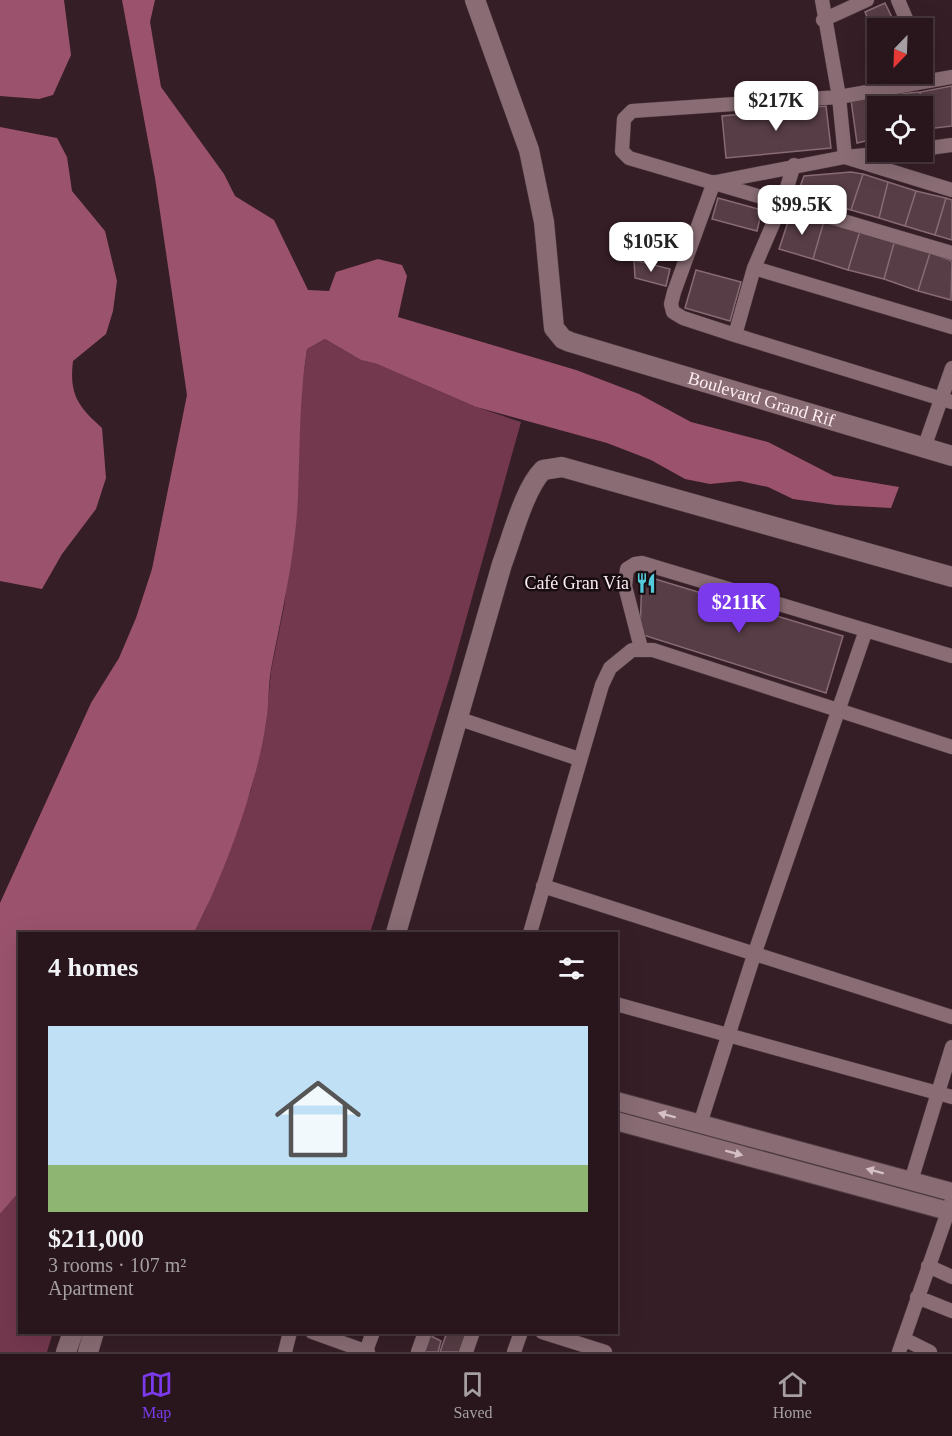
<!DOCTYPE html>
<html lang="en">
<head>
<meta charset="utf-8">
<style>
	:root { --surface:#28161c; --page:#342329; --text:#f1f3f6; --muted:#a59fa3; --line:#44353b; --accent:#7c3aed }
	body { margin:0; font-family:"Times New Roman",serif; background:var(--page); color:var(--text); height:100vh; display:flex; flex-direction:column; font-size:22px; white-space:nowrap }
	* { box-sizing:border-box; margin:0 }
	p { font-size:20px; color:var(--muted) }
	.icon { flex:none; width:33px; height:33px; fill:none; stroke:currentColor; stroke-width:2; stroke-linecap:round; stroke-linejoin:round }
	.map { position:relative; flex:1; overflow:hidden }
	.details { position:absolute; left:18px; top:932px; width:600px; height:402px; display:flex; flex-direction:column; background:var(--surface); border-radius:0px; box-shadow:0 6px 24px #0002,0 0 0 2px var(--line) }
	.details>* { flex:none }
	.needle { width:39px; rotate:203deg }
	.controls { position:absolute; left:867px; top:18px; display:grid; gap:12px }
	.controls a { display:grid; place-items:center; width:66px; height:66px; border-radius:0px; background:var(--surface); box-shadow:0 6px 24px #0002,0 0 0 2px var(--line); font-size:30px }
	.price { position:absolute; translate:-50% -51px; padding:0 14px; border-radius:12px; background:#fff; color:#222; font-size:20px; line-height:39px; filter:drop-shadow(0 2px 3px #0008) }
	.price::after { content:''; position:absolute; left:50%; top:36px; width:18px; height:14px; margin-left:-9px; background:inherit; clip-path:polygon(0 0,100% 0,50% 100%) }
	.price.current { background:var(--accent); color:#fff }
	ul { padding:0; list-style:none }
	li { display:grid; align-content:center; gap:12px; height:318px; padding:0 30px }
	li+li { border-top:2px solid var(--line) }
	li span { display:grid; place-items:center; height:186px; border-radius:0px; color:#555 }
	li>.icon { margin-inline-start:auto }
	span .icon { width:108px; height:108px; fill:#fffc; stroke-width:1 }
	li b { font-size:26px }
	h2 { display:flex; justify-content:space-between; align-items:center; height:72px; padding:0 30px; font-size:26px }
	.dock { display:flex; justify-content:space-around; align-items:center; height:84px; border-top:2px solid var(--line); background:var(--surface); font-size:16px; color:var(--muted) }
	.dock a { display:grid; justify-items:center; gap:3px }
	.dock .current { color:var(--accent) }
	.map>svg:first-child { display:block }
	.green { fill:#74384e }
	.water { fill:#9b536d }
	.building { fill:#573d45; stroke:#886b74; stroke-width:1.5 }
	.lines { fill:none; stroke-linecap:round; stroke-linejoin:round }
	.minor-casing { stroke:#4e3a41; stroke-width:15 }
	.tertiary-casing { stroke:#4e3a41; stroke-width:20 }
	.secondary-casing { stroke:#4e3a41; stroke-width:21 }
	.minor { stroke:#896c74; stroke-width:14 }
	.tertiary { stroke:#896c74; stroke-width:18 }
	.secondary { stroke:#896c74; stroke-width:20 }
	.oneway { fill:#d5c0c6 }
	.labels { text-anchor:middle; stroke-width:5; stroke-linejoin:round; paint-order:stroke }
	.street-label { font-size:18px; fill:#feedf2; stroke:#170c0f }
	.poi-label { font-size:18px; fill:#feedf2; stroke:#170c0f; text-anchor:end }
</style>
</head>
<body>
<div class="map">
<svg width="952" height="1352" viewBox="0 0 952 1352">
	<rect width="100%" height="100%" fill="#361e26"/>
	<path class="green" d="M325,339L361,360L377,364L476,407L521,422L451,673L370,933H194L205,911L251,790L266,724L271,671L284,607L298,500L299,409L307,349Z
		M19,1192L20,1332H53L47,1352H0V1214Z"/>
	<path class="water" d="M0,0H64L71,55L53,95L39,99L0,96Z
		M122,0H155L150,22L161,87L224,174L235,196L274,220L308,290L329,291L336,272L378,259L402,265L407,276L398,317L576,370L639,394L691,422L768,442L834,476L899,487L891,508L836,505L793,499L768,487L740,481L710,484L685,479L651,460L607,443L476,407L377,364L361,360L325,339L307,349C299,399 300,448 298,499C295,556 282,613 271,669C268,687 269,705 266,723C256,788 224,875 194,933H20L19,1192L0,1214V903L91,703L119,658L136,618L152,569L187,395L155,178Z
		M0,127L57,138L67,157L72,191L105,231L117,281L113,311L106,334L73,361C69,395 78,406 102,428L106,478L96,509L62,554L42,589L0,581Z"/>
	<path class="building" d="M885,3L897,28H878L873,32L865,12Z
		M952,86V126L927,129L920,92Z
		M920,92L922,106H884L883,95Z
		M883,95L884,106H878V138L857,143L851,100Z
		M826,106L831,148L726,158L722,116Z
		M851,172L863,174L851,210L797,195L804,176Z
		M863,174L888,182L879,218L851,210Z
		M888,182L916,191L905,226L879,218Z
		M916,191L946,198L935,235L905,226Z
		M718,198L762,210L757,231L712,219Z
		M946,198L952,200V240L935,235Z
		M791,213L824,221L813,259L779,249Z
		M824,221L860,231L848,270L813,259Z
		M860,231L894,243L884,279L848,270Z
		M894,243L930,253L918,291L884,279Z
		M930,253L952,261L951,300L918,291Z
		M634,260L670,269L666,286L635,278Z
		M696,270L741,282L730,321L685,308Z
		M642,575L843,636L826,693L640,634Z
		M447,1332H469L460,1352H440Z
		M427,1334L441,1341L438,1352H421Z"/>
	<g class="lines">
		<g class="minor-casing">
			<path id="minor" d="M822,0L839,97L845,157L897,152
				M898,0L910,28
				M823,20L867,0
				M952,77L839,97L632,111L624,119L622,151L629,158L952,253
				M922,149L952,145
				M714,182L674,292L671,304L673,312L683,318L735,335L952,402
				M716,182L845,157L952,190
				M754,268L952,327
				M735,335L754,268L782,203L794,165
				M924,448L952,368
				M641,648L625,586L627,569L635,564L642,563L952,656
				M460,719L579,759
				M543,886L952,1017
				M530,933L602,685L610,668L632,650H653L952,747
				M616,1004L952,1097
				M700,1124L754,955L866,630
				M911,1181L952,1047
				M928,1266L952,1277
				M917,1297L952,1311
				M312,1332L368,1352
				M542,1332L605,1352
				M904,1339L930,1352
				M366,1351L373,1332
				M285,1352L290,1332
				M418,1352L425,1332
				M466,1352L473,1332
				M514,1352L521,1332
				M899,1352L952,1200"/>
		</g>
		<g class="tertiary-casing">
			<path id="tertiary" d="M616,1101L952,1192
				M616,1121L952,1212"/>
		</g>
		<g class="secondary-casing">
			<g id="secondary">
				<path id="s1" d="M475,0L529,150L544,222L554,328L563,339L570,342L952,456"/>
				<path d="M396,933L502,564C512,538 524,489 543,470L562,467L952,577"/>
				<path d="M66,1352L73,1332"/>
				<path d="M88,1352L94,1332"/>
			</g>
		</g>
		<use href="#minor" class="minor"/>
		<use href="#tertiary" class="tertiary"/>
		<use href="#secondary" class="secondary"/>
	</g>
	<defs><path id="oneway-solid" d="M-6-.8H1V-3.2L6.5 0L1 3.2V.8H-6Z" transform="scale(1.5)"/></defs>
	<g class="oneway">
		<use href="#oneway-solid" transform="translate(667 1115) rotate(-165)"/>
		<use href="#oneway-solid" transform="translate(734 1153) rotate(15)"/>
		<use href="#oneway-solid" transform="translate(875 1171) rotate(-165)"/>
	</g>
	<defs>
		<g id="restaurant-bare" transform="scale(1.62)"><path d="M-5-6h1v4h1v-4h1v4h1v-4h1v5L-1.5 .5V6h-2V.5L-5-1ZM5-6V6H3V1.5H1.5Q1.5-4 5-6Z" fill="#53cadc" stroke="#170c0f" stroke-width="2.5" paint-order="stroke"/></g>
	</defs>
	<g fill-rule="evenodd">
		<use href="#restaurant-bare" x="646" y="583"/>
	</g>
	<g class="labels">
		<g class="street-label">
			<text dy="6" stroke="none"><textPath href="#s1" startOffset="561">Boulevard Grand Rif</textPath></text>
		</g>
		<g class="poi-label">
			<text x="629" y="589">Café Gran Vía</text>
		</g>
	</g>
</svg>
<div class="controls">
<a><svg class="needle" viewBox="-14 -14 28 28"><path d="M0-13l5 13h-10z" fill="#e53935"/><path d="M0 13l5-13h-10z" fill="#a59fa3"/></svg></a>
<a><svg class="icon" aria-label="locate" viewBox="0 0 24 24"><circle cx="12" cy="12" r="6"/><path d="M12 2v4M12 18v4M2 12h4M18 12h4"/></svg></a>
</div>
<b class="price" style="left:776px;top:132px">$217K</b>
<b class="price" style="left:802px;top:236px">$99.5K</b>
<b class="price" style="left:651px;top:273px">$105K</b>
<b class="price current" style="left:739px;top:634px">$211K</b>
<section class="details">
<h2>4 homes<svg class="icon" aria-label="filters" viewBox="0 0 24 24"><path d="M4 7h16M4 17h16"/><circle cx="9" cy="7" r="2"/><circle cx="15" cy="17" r="2"/></svg></h2>
<ul>
<li><span style="background:linear-gradient(#bfe0f5 75%,#8fb573 0)"><svg class="icon" aria-label="home" viewBox="0 0 24 24"><path d="M3 11l9-7 9 7M6 9v11h12V9"/></svg></span><div><b>$211,000</b><p>3 rooms · 107 m²</p><p>Apartment</p></div></li>
</ul>
</section>
</div>
<nav class="dock">
<a class="current"><svg class="icon" aria-label="map" viewBox="0 0 24 24"><path d="M3 6l6-2 6 2 6-2v14l-6 2-6-2-6 2zM9 4v14M15 6v14"/></svg>Map</a>
<a><svg class="icon" aria-label="saved" viewBox="0 0 24 24"><path d="M7 4h10v16l-5-4-5 4z"/></svg>Saved</a>
<a><svg class="icon" aria-label="home" viewBox="0 0 24 24"><path d="M3 11l9-7 9 7M6 9v11h12V9"/></svg>Home</a>
</nav>
</body>
</html>
